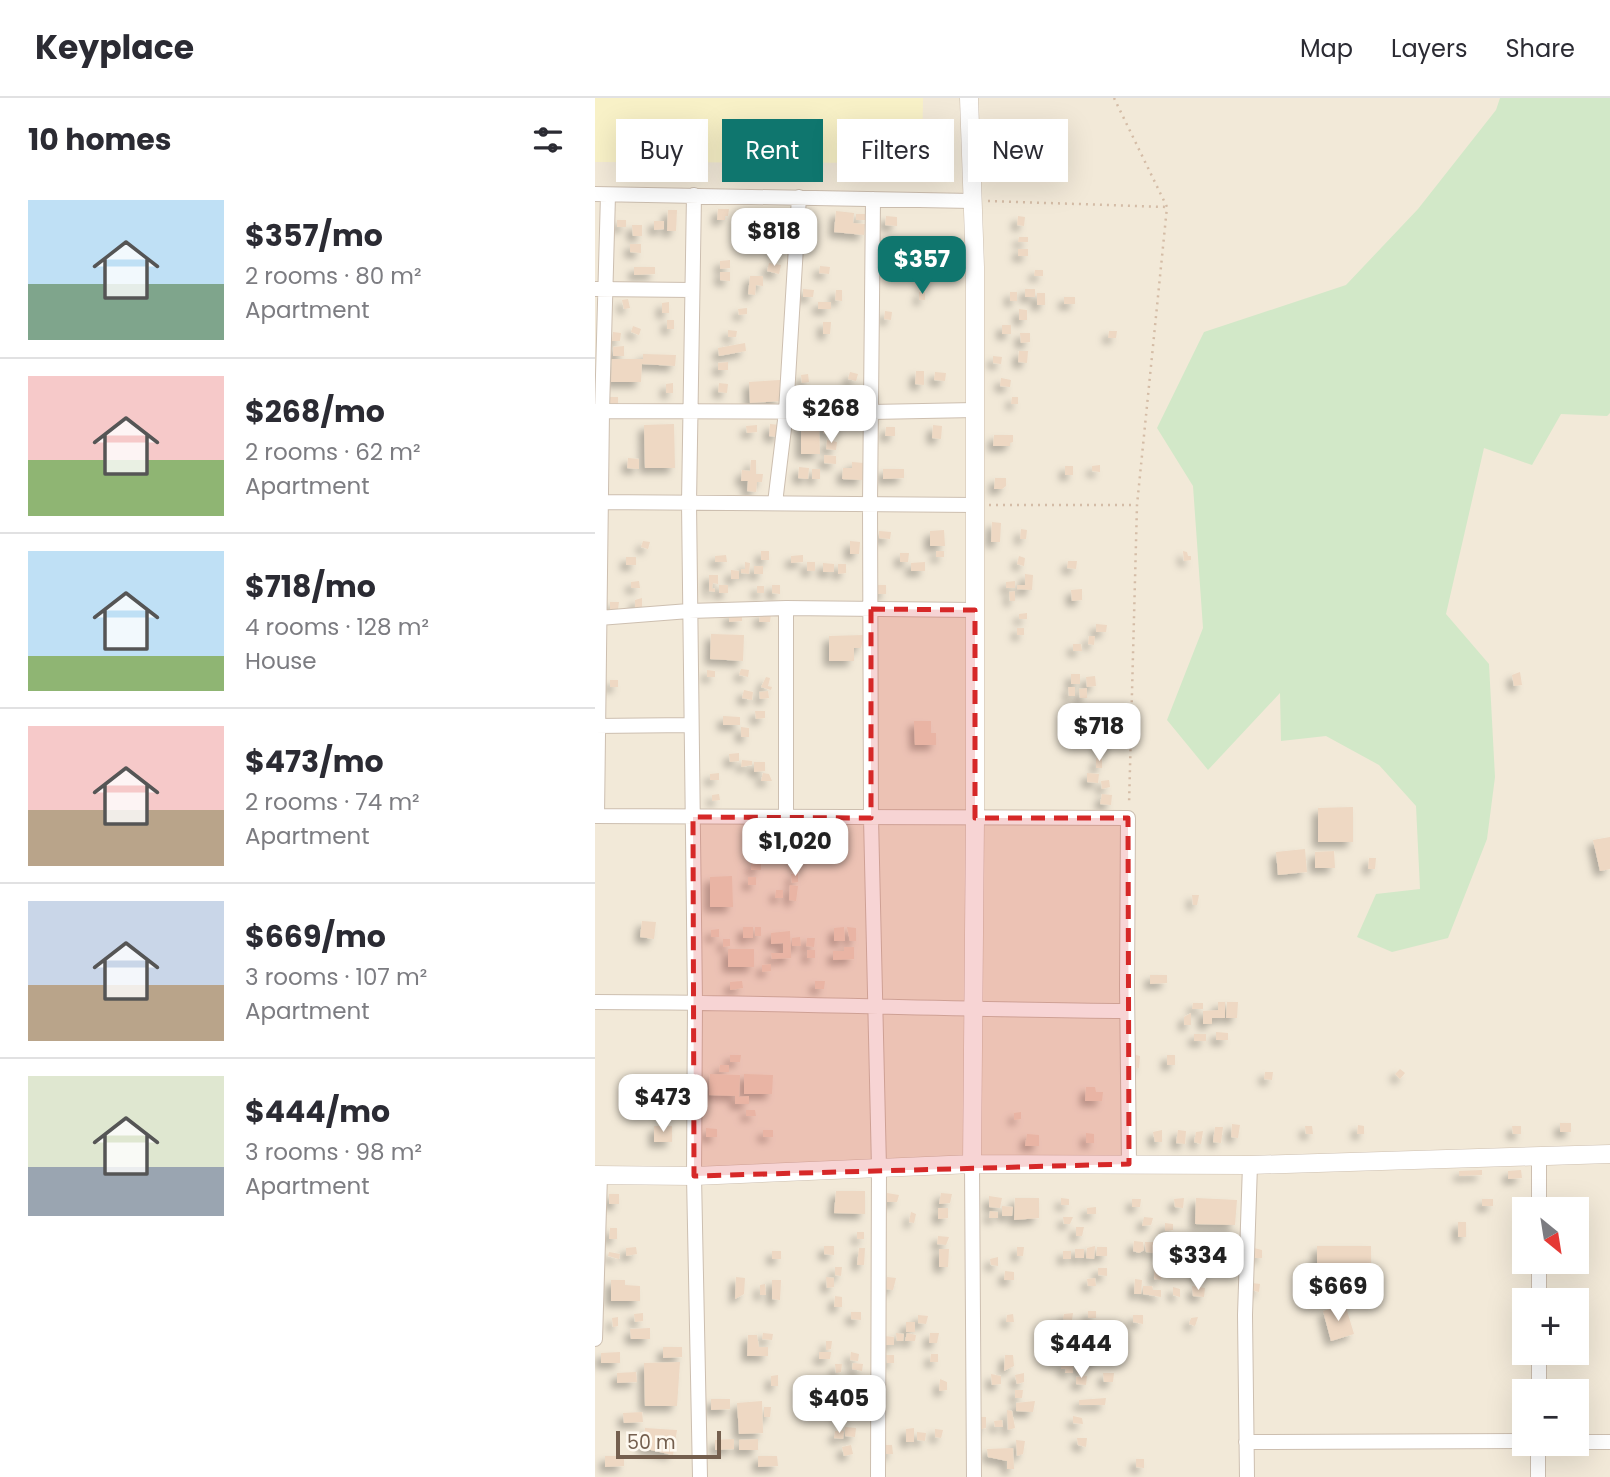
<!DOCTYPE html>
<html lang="en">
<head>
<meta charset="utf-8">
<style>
	:root { --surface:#fff; --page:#f2f2f3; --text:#2b2b33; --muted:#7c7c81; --line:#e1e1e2; --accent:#0f766e }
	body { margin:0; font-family:Poppins,sans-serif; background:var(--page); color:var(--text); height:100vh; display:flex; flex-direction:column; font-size:26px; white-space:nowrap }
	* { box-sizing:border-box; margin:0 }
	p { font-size:23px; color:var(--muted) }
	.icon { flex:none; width:38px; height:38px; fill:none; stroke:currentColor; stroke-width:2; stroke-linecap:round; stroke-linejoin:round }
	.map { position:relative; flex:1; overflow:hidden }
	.drawer { display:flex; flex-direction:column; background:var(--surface); width:595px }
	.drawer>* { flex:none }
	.banner { position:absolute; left:21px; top:21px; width:665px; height:63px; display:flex; gap:14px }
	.needle { width:46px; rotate:150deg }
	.controls { position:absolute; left:917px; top:1099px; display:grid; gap:14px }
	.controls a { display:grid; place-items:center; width:77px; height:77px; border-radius:0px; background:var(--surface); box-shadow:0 7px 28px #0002; font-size:35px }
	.scale { position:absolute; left:21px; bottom:18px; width:105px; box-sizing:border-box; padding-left:7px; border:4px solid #745f4e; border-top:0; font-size:19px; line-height:24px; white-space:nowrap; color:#745f4e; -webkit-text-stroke:5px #fef9f0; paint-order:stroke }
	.price { position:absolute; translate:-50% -60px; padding:0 16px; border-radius:14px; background:#fff; color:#222; font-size:23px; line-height:46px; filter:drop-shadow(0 2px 4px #0008) }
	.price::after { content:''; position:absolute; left:50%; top:42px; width:21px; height:16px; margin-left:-10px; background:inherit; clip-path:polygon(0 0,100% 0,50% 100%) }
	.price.selected { background:var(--accent); color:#fff }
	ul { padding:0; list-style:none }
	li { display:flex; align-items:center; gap:21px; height:175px; padding:0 28px }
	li+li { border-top:2px solid var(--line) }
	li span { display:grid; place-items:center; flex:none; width:196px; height:140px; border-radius:0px; color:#555 }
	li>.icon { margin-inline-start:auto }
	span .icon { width:84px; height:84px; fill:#fffc; stroke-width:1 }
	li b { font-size:30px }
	h2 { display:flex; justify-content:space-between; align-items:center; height:84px; padding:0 28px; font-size:30px }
	.pill { padding:0 24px; border-radius:0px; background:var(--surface); box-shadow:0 7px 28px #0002; font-size:24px; line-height:63px }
	.pill.selected { background:var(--accent); color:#fff }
	header { display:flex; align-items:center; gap:42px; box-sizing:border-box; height:98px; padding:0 35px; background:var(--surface); border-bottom:2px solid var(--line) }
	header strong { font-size:33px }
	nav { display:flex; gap:38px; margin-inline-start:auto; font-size:24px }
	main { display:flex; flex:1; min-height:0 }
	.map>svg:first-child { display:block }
	.residential { fill:#f2e9d8; fill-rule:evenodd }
	.green { fill:#d2e8c8 }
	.sand { fill:#f8f1c7 }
	.building { fill:#eed8c3; filter:url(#shadow) }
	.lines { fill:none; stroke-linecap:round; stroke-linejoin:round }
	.minor-casing { stroke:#cdbfb0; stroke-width:16 }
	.tertiary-casing { stroke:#cdbfb0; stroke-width:19 }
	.path { stroke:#d4bca6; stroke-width:2.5; stroke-dasharray:2 5; stroke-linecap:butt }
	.minor { stroke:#fff; stroke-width:14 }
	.tertiary { stroke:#fff; stroke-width:18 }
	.marked { fill:#d62828; fill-opacity:0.2; stroke:#d62828; stroke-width:5; stroke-dasharray:14 9; stroke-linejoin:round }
</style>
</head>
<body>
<header>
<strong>Keyplace</strong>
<nav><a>Map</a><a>Layers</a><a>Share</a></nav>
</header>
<main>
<section class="drawer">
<h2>10 homes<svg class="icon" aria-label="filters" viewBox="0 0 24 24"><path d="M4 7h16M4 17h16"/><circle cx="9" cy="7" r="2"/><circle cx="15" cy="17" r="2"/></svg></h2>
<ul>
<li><span style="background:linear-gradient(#bfe0f5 60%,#7fa58c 0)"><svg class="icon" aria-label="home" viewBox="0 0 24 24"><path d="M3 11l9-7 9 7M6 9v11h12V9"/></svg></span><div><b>$357/mo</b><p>2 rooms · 80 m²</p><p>Apartment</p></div></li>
<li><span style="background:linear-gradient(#f6c9c9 60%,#8fb573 0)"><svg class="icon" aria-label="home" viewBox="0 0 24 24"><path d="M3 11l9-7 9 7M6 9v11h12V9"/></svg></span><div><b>$268/mo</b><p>2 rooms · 62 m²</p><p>Apartment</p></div></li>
<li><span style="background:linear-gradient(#bfe0f5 75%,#8fb573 0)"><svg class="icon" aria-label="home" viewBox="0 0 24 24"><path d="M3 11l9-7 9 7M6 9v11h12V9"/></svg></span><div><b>$718/mo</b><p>4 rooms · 128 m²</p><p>House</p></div></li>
<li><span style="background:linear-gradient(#f6c9c9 60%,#b9a48a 0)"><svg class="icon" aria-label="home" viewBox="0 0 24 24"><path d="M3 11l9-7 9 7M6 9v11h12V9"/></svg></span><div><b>$473/mo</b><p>2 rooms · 74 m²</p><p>Apartment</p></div></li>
<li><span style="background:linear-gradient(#c9d6e8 60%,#b9a48a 0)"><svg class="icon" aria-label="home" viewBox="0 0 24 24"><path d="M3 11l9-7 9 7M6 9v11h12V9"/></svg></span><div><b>$669/mo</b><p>3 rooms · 107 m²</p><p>Apartment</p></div></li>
<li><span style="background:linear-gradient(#dfe7d0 65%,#9aa5b1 0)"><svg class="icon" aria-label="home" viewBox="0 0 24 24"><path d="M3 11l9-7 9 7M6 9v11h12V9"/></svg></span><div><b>$444/mo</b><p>3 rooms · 98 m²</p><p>Apartment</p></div></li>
</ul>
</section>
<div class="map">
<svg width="1015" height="1379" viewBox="0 0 1015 1379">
	<defs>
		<filter id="shadow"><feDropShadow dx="-5.5" dy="5.5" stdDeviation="3.5" flood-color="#0004"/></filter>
	</defs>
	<rect width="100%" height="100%" fill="#fbf6e9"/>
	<path class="residential" d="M0,0H1015V1379H0ZM929,1111H982V1164H929ZM929,1202H982V1255H929ZM929,1293H982V1346H929Z"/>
	<path class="green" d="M905,0H1015V315L1012,318L966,316L937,367L889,350L851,516L894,566L900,679L892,741L853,840L797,854L762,839L781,796L825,791L821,708L784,667L731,638L686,643L685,595L613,672L572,622L608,530L598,388L562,330L609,234L751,187L823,111L901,12Z"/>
	<path class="sand" d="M0,0H328L327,65L0,64Z"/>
	<path class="building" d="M123,111H134L133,118H130V122H122Z
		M73,112H82L81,133H72Z
		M178,112H188V121H178Z
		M241,113L259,115L258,125L270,126L269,137L239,134Z
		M261,116H270V122H261Z
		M291,118L302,119V128L290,127Z
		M423,118L430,119L429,128L422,127Z
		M22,122H31V129H22Z
		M59,123H69V131L59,132Z
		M178,125L187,126V134L177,133Z
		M37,127H47V138H38Z
		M424,139H433V144H423Z
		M301,140L311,142L310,150L300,149Z
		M35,146H46V155L35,154Z
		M312,149L319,150L318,160H312Z
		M423,151H433V158H423Z
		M322,155H332V161H322Z
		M351,161L354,169L348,171L345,164Z
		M135,162V170L125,171V163Z
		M174,165L186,167L184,176L172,173Z
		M311,165H322L321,174L311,173Z
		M225,168L235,169L234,176L224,175Z
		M39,169H60V176L39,177Z
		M440,172H448V178H439Z
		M125,174H135V183L125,182Z
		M155,178H168V188L161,187L160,197L153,196Z
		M208,191L219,192L218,199H208Z
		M430,191H440V199H430Z
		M241,192H247V203L240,202Z
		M324,194H330V202H324Z
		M415,194H422V203H415Z
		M442,195H450V207H442Z
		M469,199H480V206H469Z
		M33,201L35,210L29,211L27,202Z
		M74,204V215H67V205Z
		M223,204H236V211H223Z
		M152,210V216L144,217L143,211Z
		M424,211L432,212V222H424Z
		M290,213L297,214L296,222L289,221Z
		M72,222H79V231H72Z
		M228,224H236L235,236H228Z
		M407,227H416V236H407Z
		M38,228L46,231L44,237L36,234Z
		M133,232L142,233L141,239H133Z
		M514,233H522L521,240H513Z
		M18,234L26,235L25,243H17Z
		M425,235H435V244L426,245Z
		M150,245L151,253L124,258L123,250Z
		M29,248V258H18V249Z
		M424,253H433L432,265L423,264Z
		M48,256L81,257L80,268L47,266L46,284H16L17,261H48Z
		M398,258L407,259L406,266L398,265Z
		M133,264V272H123V265Z
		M321,273H329V287L320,286Z
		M255,274L263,276L261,283L253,281Z
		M340,274L351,275L350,283L339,282Z
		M213,276L214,284L207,285L206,277Z
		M406,280L416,282L415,289L405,288Z
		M185,282L186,303L155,305L154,284Z
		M78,285V295H71V286Z
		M124,285L133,286L132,295L123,294Z
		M238,294H247L246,307H238Z
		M227,297H235V307H227Z
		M15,299H23V307H15Z
		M257,299H265V306L257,307Z
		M417,299H423V306H416Z
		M224,325L225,356H206V326Z
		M79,326L80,370H50L49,327Z
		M175,326L185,327L184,339L174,338Z
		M228,326L236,327V336L228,335Z
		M162,327V334L152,335L151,328Z
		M338,327L347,328L346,341L337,340Z
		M291,329H300V338H290Z
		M399,337H418V344L415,345V348H398Z
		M232,342L242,344L241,352L231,351Z
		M229,357L241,358V366L229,365Z
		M33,360L44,361V371L32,370Z
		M156,362H161V376H168L167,384H162L161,394L152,393L153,383H146L147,372L155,373Z
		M257,364L269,365L268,382L247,381L248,370H257Z
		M505,367V374L497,373V368Z
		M470,368H478V377H470Z
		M204,369L214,370L213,381L203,380Z
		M217,371H225V381H217Z
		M288,371H309V380L288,381Z
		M400,380H411V388L407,391H399Z
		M397,424L406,425L405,444H396Z
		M426,431L432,432L431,441H425Z
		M349,432L350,448H335V433Z
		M284,433L296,434L295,441L284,440Z
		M48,443L55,444L53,451L46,449Z
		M255,443L265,444L264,456H255Z
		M166,453H174V462H166Z
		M341,453H349V459H341Z
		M588,453L592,454L593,458H596V462L589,463Z
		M305,455H314L313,464H305Z
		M131,457L132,464H120V458Z
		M208,457V464L196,465V458Z
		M424,458L430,460L429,468L422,466Z
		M31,459H41V467H31Z
		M473,463H482L481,471L472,470Z
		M150,464L155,465L154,476L146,475V471H150Z
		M212,464H220V473H212Z
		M330,464V473H316V465Z
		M228,465L239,466V474H228Z
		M243,466H251V475L243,476Z
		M159,468H168V476H159Z
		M136,472L144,473V481H136Z
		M430,476L438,477L437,492L422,491V487H430Z
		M114,477H123V486L118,485L117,490L120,491V494L114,493Z
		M44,483L45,490H36V484Z
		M420,483V490H411V484Z
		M124,487H133V495H124Z
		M177,487H185V496L177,495Z
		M283,487H291V496H283Z
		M162,488H169V495H162Z
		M487,491V502L477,503L476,492Z
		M420,493V503H415L414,494Z
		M47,500V511H40V502Z
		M15,504H24L23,511H15Z
		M432,515V521H424V516Z
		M134,516H147V523L134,524Z
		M165,516H176L175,524H164Z
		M501,526L512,527L511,534H501Z
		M422,530H429V537H422Z
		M116,536L149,537L148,563L115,561Z
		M269,537L266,550H259V563H234V538Z
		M494,538H500L499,547L493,546Z
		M478,546H486L487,553H478Z
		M146,571L154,572L153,579L144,577Z
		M112,572L120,573V579H112Z
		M925,574L927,587L919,588L917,577Z
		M476,576H485V586H476Z
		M500,578L501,588L492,589L491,579Z
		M171,579L175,580L173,588L177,589L176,592L166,589Z
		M15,582H23V589H15Z
		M473,589H480V598H474Z
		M492,590V600H485L484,591Z
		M149,592L158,594L157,602L147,600Z
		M173,593L174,600L165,601L164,594Z
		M160,613H170V620L161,621Z
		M128,618L145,619V627H128Z
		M492,618H500V628H493Z
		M319,623H336V635H341V647H320Z
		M146,629L154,630V639H146Z
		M516,640V649L506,650V641Z
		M144,655V663L135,664L134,656Z
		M501,660L507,661V670H501Z
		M147,662L157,663V667L146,669Z
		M159,664H170V673L159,674Z
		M124,675V682H115V676Z
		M168,675L174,676L177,683H166Z
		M492,675L504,676L503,685L492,684Z
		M514,682L515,689L507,691L506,683Z
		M124,696L125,702L117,703V697Z
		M507,696L517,697L516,707L505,706Z
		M758,709V744H723V710Z
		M1015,739V771L1005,773L998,742Z
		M710,751L712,774L683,777L681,754Z
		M739,753L740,770H720V754Z
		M774,760H781L780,771H773Z
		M166,764V772H156V765Z
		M196,776H203V784L197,785Z
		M137,778L138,809H115V779Z
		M153,779H161V787H153Z
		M195,787L203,788L201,803L194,802Z
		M181,792H188V800H180Z
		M597,797H604L602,807H598Z
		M47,823L61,824L59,841L45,839Z
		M148,829H158V840H148Z
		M160,829H166V838H160Z
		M249,829L250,843H239V830Z
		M252,829L261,830V843H255Z
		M124,831V839H116V832Z
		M195,833L196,860L177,861L176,855H188V845L176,846V835Z
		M205,839L206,848H197V840Z
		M212,840H220L219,849L211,848Z
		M128,841H135V848L128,849Z
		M249,849H259V861L238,862V853H249Z
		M133,851H159V869H133Z
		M212,852H220V860H212Z
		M176,866V873L167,874V867Z
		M555,877H572V885L555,886Z
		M147,883L148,890L135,892V884Z
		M220,883H230L229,891H220Z
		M623,904H630V920H617V926H608V913L623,912Z
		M632,904H643L642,920H631Z
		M598,905H608V911H597Z
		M596,915V927H589V919Z
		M621,934L633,935V942H621Z
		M599,936H611V943H599Z
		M537,956L545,958L544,970L537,969Z
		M135,957H146L145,964H135Z
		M572,957H580V967H572Z
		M125,967H134V974H124Z
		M805,971L810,975L805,981L800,976Z
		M670,974H678L677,982L669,981Z
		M115,976L145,977L144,999L154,998V1006H140V998L114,997Z
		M149,976L178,977L177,996H149Z
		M491,989H500L501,994H508L507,1003H490Z
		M151,1012H160L161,1018H151Z
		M426,1014V1021L419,1022V1015Z
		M965,1025H976V1034H965Z
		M637,1026L645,1027L643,1040L636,1039Z
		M763,1027L769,1028V1036H762Z
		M59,1028H77V1044H59Z
		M710,1028H717L718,1036H711Z
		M917,1028H926V1036H918Z
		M620,1029H628L626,1045L618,1044Z
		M111,1030L122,1031V1039H111Z
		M168,1032H178V1039H168Z
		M567,1032V1044H560L558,1034Z
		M583,1032L591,1033L590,1046L581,1045Z
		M608,1033L606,1046L599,1044L601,1034Z
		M491,1035L499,1036V1045H491Z
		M432,1036L444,1037V1048H430Z
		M887,1072V1077L864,1078V1073Z
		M926,1072L927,1080L913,1081V1073Z
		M241,1093H270V1116L239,1115Z
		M292,1095L304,1097L302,1104H292Z
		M346,1095L357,1096L355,1105L344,1106Z
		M14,1096H24V1106H14Z
		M394,1098L407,1100L405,1110L394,1109Z
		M420,1100H444V1120L419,1122Z
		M466,1100L474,1101V1107H466Z
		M589,1100L588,1110L580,1109L579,1101Z
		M601,1100L642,1102L640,1127L600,1126Z
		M537,1101H546L545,1109H537Z
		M887,1101H898V1108H887Z
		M407,1108L418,1109L417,1118H407Z
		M501,1109V1116H492V1110Z
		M343,1110H353V1120L343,1121Z
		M395,1113L403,1114V1120H394Z
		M316,1114L321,1116L319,1125L314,1124Z
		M468,1119H478L475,1126H469Z
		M549,1119L558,1120L556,1127L547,1128Z
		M863,1124H871V1139H863Z
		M570,1125L578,1126V1132L570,1133Z
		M481,1129H489L487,1138H481Z
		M15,1130H22V1141H14Z
		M262,1134H269V1141H262Z
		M621,1135L623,1142L615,1143L613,1136Z
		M343,1138L354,1139L351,1147L342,1146Z
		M539,1143L548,1144L549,1152L544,1155L538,1153Z
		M550,1144H559L558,1155L551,1154Z
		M561,1147L569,1148L568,1155H561Z
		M229,1148H239V1157L229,1156Z
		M500,1148L499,1161L491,1160L492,1150Z
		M722,1148H776V1196H722Z
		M41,1149L42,1156L31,1158V1150Z
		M422,1149H429L428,1158H422Z
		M502,1149H512V1158H501Z
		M264,1150H270L269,1167H262Z
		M659,1150L667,1152V1160H658Z
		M344,1151H354L353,1169H344Z
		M480,1151H489V1160H480Z
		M177,1153H186V1161H177Z
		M468,1153H476V1161H468Z
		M14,1154L25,1156L24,1161L13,1158Z
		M403,1159V1168L396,1167L395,1161Z
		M559,1168L563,1169L564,1173H568L566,1182L559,1181Z
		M613,1168L612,1176H603L602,1169Z
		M240,1169H247L246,1178L240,1177Z
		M503,1170H512V1178L503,1177Z
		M410,1173L419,1174V1182H409Z
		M141,1179L150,1180L149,1196L140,1201Z
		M231,1179L239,1180V1189L232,1190Z
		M292,1179L301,1180L298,1192L290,1191Z
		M500,1180L501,1188H493L492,1181Z
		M540,1181L547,1182L546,1196H539Z
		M16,1182H30V1187L45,1188V1203H16Z
		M177,1182H186L185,1202L177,1201Z
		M657,1185L665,1186L664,1194L656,1192Z
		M170,1186L171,1197H165V1187Z
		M548,1188H557L558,1192H566V1199L548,1196Z
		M597,1188L610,1190L609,1199L598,1198Z
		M578,1189L585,1191V1199L578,1197Z
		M240,1198L247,1199V1209H239Z
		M750,1206L759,1236L736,1243L728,1213Z
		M493,1213H501V1220H493Z
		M256,1214H266V1222L256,1221Z
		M48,1215V1223L40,1224L39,1216Z
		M478,1215L477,1222L468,1221L469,1216Z
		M418,1216L419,1224H411L412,1217Z
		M323,1217L333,1218L331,1226L323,1225Z
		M538,1217H548V1226L538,1224Z
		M23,1219V1228L18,1229L17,1220Z
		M603,1219L600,1228L594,1226L596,1220Z
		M311,1224H320V1234H311Z
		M55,1230V1241H36L35,1231Z
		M503,1231V1240H496L495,1232Z
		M168,1235L178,1236L177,1242L167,1241Z
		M301,1235L309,1236L308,1243H302Z
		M312,1235L321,1237L320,1243H310Z
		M335,1235H344L342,1245H334Z
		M153,1237H162L164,1249H173V1258H152Z
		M289,1238L299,1239V1247H290Z
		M231,1243H237L236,1251L231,1252Z
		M68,1249H87V1259L68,1260Z
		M505,1252V1262H498L496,1253Z
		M25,1254V1265H6V1255Z
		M224,1254H236L235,1261H224Z
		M256,1254L264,1256L263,1263L255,1262Z
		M336,1256H343V1264H335Z
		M291,1257H299V1265H292Z
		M410,1257H418L419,1268L409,1273Z
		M85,1264L82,1308H50L49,1265Z
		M490,1264L489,1272L482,1273V1265Z
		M258,1265L268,1266L267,1273L257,1271Z
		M478,1265V1275H470L471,1271H466V1266Z
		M240,1266H247L246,1274L241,1275Z
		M41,1274L42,1284L22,1285V1275Z
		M429,1275V1284L422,1286L420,1277Z
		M508,1275H519L518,1284H509Z
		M396,1276L406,1278V1286L397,1287Z
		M183,1277V1288H176V1278Z
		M492,1278L491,1287L481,1286V1279Z
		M239,1279L258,1280L256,1289L238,1288Z
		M345,1281L352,1284V1292L344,1293Z
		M420,1292H428L427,1300H420Z
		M511,1300L510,1307H484V1302Z
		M116,1301H135V1311L116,1312Z
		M167,1303L168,1335L144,1336L142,1305Z
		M440,1303L438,1314L421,1313V1305Z
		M169,1309H176L175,1319H169Z
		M412,1312L417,1313L420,1330L413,1332Z
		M47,1314L48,1324L29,1325L28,1315Z
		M478,1318L487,1320L488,1326L478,1325Z
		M386,1319H391V1330L386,1331Z
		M407,1322L408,1329H400L399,1323Z
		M250,1329L261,1330L260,1339L250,1338Z
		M50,1330L82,1332L78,1357L47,1350Z
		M319,1330V1344H311V1331Z
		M340,1331L348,1332L346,1340L340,1339Z
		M240,1333H249L248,1341L239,1340Z
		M322,1334L331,1335L330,1343L322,1342Z
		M482,1340H492L491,1349L483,1347Z
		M139,1341V1351L120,1352V1342Z
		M163,1341V1352H144V1342Z
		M421,1342L430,1343L428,1356L422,1358Z
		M256,1347L258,1356L249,1358L247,1349Z
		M288,1347H297L298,1356H288Z
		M418,1350L419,1371H412V1363L393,1359L392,1351Z
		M10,1358H29V1368L10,1369Z
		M163,1358H182L183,1368L163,1369Z
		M541,1361H549V1370L541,1369Z"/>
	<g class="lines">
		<g class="minor-casing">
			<path id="minor" d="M0,96L377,103
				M99,97L94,405L100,904L99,1078L105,1379
				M278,101L275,406L276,720L284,1070L283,1379
				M0,191L97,192
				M0,313L276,314L380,312
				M0,404L380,407
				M180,405L191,314L204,99
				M4,520L94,513L191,510L380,512
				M0,628L96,627
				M0,718L533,720L532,888L534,1066
				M2,718L7,313L13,97
				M191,719V510
				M0,904C177,904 355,912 532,913
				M377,1066L379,1379
				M944,1111V1057
				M944,1202V1164
				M0,1241L5,1077
				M944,1293V1255
				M651,1344L929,1343
				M982,1344H1015
				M652,1379L650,1217L655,1067
				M943,1379V1346"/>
		</g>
		<g class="tertiary-casing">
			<path id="tertiary" d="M374,0L380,169V720L377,1066
				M0,1077L99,1078L377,1066L655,1067L1015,1056"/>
		</g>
		<path class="path" d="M519,0L572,109L542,407L534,707
			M393,103L572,109
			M394,407H541"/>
		<use href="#minor" class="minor"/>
		<use href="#tertiary" class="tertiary"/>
	</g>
	<path class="marked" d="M276,511L380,512V720H533L534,1066L99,1078L98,719L276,720Z"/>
</svg>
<div class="controls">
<a><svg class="needle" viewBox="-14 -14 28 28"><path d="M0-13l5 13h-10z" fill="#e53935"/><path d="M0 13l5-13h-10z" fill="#7c7c81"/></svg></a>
<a>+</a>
<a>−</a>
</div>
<div class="scale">50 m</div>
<b class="price" style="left:179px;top:170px">$818</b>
<b class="price selected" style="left:327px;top:198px">$357</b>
<b class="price" style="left:236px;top:347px">$268</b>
<b class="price" style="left:504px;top:665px">$718</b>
<b class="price" style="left:200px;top:780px">$1,020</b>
<b class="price" style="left:68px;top:1036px">$473</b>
<b class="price" style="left:603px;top:1194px">$334</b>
<b class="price" style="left:743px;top:1225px">$669</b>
<b class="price" style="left:486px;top:1282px">$444</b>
<b class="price" style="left:244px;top:1337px">$405</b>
<div class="banner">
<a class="pill">Buy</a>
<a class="pill selected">Rent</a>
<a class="pill">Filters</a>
<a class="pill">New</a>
</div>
</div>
</main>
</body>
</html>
